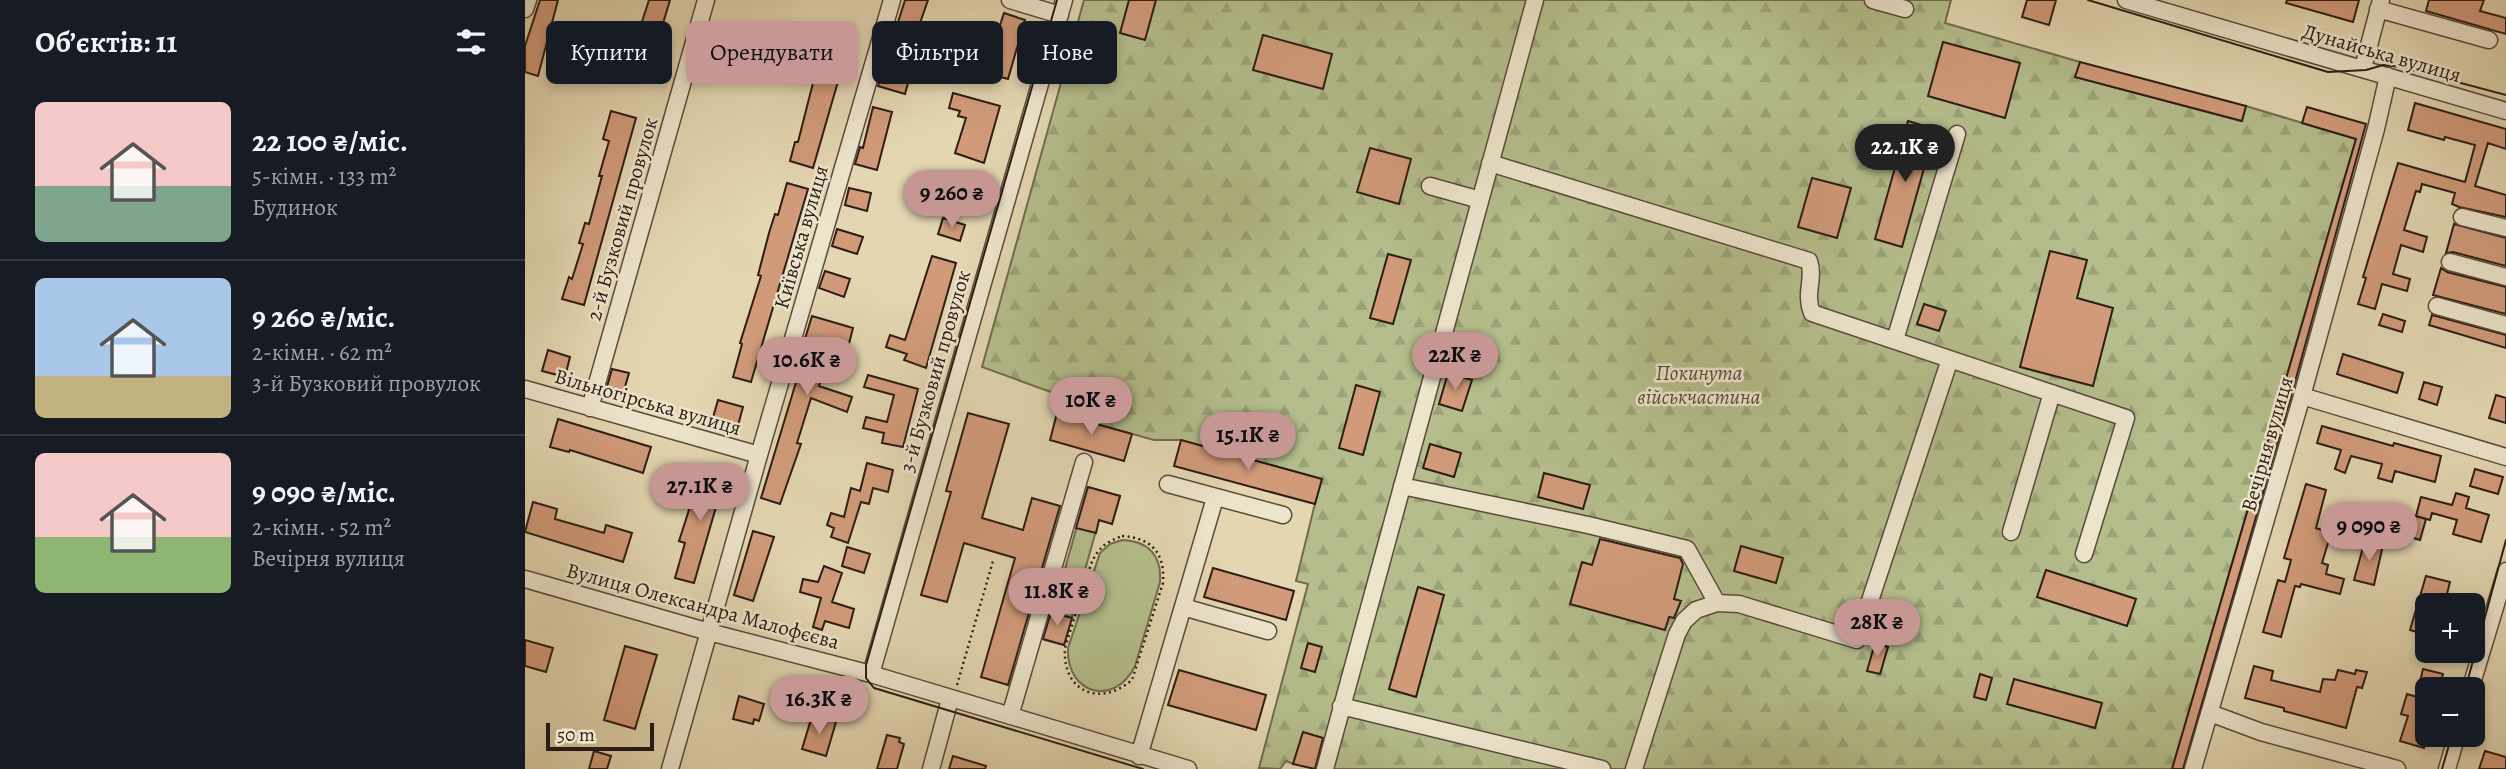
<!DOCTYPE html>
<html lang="uk">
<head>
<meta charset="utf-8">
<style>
	:root { --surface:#171b24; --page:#242831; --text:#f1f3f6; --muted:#9ea1a6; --line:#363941; --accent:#c59692 }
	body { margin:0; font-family:Alegreya,serif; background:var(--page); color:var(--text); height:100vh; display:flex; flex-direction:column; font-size:26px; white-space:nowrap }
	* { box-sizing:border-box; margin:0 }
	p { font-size:23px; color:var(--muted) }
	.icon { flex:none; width:38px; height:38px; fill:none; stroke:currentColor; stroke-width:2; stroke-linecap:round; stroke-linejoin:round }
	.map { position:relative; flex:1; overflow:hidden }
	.sheet { display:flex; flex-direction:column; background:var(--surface); width:525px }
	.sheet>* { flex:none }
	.banner { position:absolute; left:21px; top:21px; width:665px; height:63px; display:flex; gap:14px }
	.controls { position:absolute; left:1890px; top:593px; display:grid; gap:14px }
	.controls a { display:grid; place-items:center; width:70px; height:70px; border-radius:10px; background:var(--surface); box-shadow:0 4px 10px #0003; font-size:35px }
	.scale { position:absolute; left:21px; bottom:18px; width:108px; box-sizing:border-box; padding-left:7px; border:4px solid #2d1c16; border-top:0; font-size:19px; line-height:24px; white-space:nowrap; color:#2d1c16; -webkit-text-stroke:5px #ede4cc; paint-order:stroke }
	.price { position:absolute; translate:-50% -60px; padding:0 16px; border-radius:24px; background:var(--accent); color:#111; font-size:23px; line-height:46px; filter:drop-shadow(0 2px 4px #0008) }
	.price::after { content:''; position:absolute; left:50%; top:42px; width:21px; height:16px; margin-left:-10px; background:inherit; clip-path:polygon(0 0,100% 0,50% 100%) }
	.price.on { background:#222; color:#fff }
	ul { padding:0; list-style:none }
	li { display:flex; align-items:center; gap:21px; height:175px; padding:0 35px }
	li+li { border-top:2px solid var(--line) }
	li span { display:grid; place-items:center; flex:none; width:196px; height:140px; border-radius:10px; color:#555 }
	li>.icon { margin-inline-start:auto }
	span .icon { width:84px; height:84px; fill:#fffc; stroke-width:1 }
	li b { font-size:30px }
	h2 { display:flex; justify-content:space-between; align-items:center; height:84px; padding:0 35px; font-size:30px }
	.pill { padding:0 24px; border-radius:10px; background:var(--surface); box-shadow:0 4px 10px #0003; font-size:24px; line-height:63px }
	.pill.on { background:var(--accent); color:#111 }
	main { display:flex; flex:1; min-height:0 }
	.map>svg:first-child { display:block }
	.green { fill:#b4bd8b; stroke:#706c50; stroke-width:2 }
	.forest { fill:url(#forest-firs); stroke:#706c50; stroke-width:2 }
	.building { fill:#d19b7a; stroke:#2d1c16; stroke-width:2 }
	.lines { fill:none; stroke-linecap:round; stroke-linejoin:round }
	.minor-casing { stroke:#5a4a3d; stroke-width:19 }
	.path { stroke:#2d1c16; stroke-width:2.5; stroke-dasharray:2 3.5; stroke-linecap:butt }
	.minor { stroke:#ede4cc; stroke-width:16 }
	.tram { stroke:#2d1c16; stroke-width:2 }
	.labels { text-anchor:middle; stroke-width:5; stroke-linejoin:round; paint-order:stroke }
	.street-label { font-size:21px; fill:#2d1c16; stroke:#ede4cc }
	.park-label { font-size:21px; font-style:italic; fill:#564c39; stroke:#ede4cc }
</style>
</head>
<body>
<main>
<section class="sheet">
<h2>Об’єктів: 11<svg class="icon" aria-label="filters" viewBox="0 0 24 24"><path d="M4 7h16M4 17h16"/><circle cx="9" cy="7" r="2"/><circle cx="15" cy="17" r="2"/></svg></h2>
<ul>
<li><span style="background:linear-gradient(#f6c9c9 60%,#7fa58c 0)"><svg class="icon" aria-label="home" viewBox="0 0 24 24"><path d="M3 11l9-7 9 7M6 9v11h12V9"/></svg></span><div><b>22 100 ₴/міс.</b><p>5-кімн. · 133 m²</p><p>Будинок</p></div></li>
<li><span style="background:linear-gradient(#a9c7e8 70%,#c2b280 0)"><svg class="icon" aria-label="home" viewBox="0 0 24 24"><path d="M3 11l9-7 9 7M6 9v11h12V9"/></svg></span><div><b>9 260 ₴/міс.</b><p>2-кімн. · 62 m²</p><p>3-й Бузковий провулок</p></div></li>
<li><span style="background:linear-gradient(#f6c9c9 60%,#8fb573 0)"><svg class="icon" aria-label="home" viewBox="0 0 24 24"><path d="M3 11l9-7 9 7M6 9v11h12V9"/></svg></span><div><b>9 090 ₴/міс.</b><p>2-кімн. · 52 m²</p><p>Вечірня вулиця</p></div></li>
</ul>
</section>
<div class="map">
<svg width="1981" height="769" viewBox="0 0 1981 769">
	<defs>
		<pattern id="forest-firs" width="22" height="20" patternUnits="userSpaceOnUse" patternTransform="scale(1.75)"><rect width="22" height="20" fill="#b4bd8b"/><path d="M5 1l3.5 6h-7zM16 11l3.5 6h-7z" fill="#9ba277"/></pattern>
	</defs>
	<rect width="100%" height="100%" fill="#e3d6b1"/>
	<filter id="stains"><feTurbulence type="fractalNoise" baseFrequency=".00286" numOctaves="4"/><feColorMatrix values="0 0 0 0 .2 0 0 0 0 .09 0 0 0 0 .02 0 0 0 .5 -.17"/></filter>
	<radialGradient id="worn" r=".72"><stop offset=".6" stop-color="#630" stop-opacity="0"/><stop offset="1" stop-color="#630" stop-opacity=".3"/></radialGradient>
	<path class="green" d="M563,487L595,496L587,524L574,520L539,645L520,640Z
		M597,540C624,541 637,556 635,582L610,666C589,708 541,694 543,648L575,553L585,544Z"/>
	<path class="forest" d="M559,0H1426L1420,23L1555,62L1551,77L1716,121L1721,106L1831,139L1647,769H792L801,739L778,733L768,764L761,761L755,769L734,768L783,584L771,581L796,479L656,440H629L532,413L537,396L457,367Z"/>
	<path class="building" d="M15,0H33L13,76L0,72V46Z
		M124,0H145L133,40L113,34Z
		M380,0H403L393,29L398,30L380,94L353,86Z
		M604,0H631L620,40L595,33Z
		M1502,0H1531L1524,25L1497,17Z
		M1762,0H1834L1828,22L1761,3Z
		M1904,0H1959L1955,11L1981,18V34L1901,11Z
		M479,13L500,20L483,79L457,72L467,36L471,37Z
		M304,34L325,40L288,168L265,161L270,142H273L291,71L293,72Z
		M738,35L807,54L798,89L728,70Z
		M1418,42L1495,63L1480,118L1403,96Z
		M93,47L111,52L105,71L88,66Z
		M1555,62L1721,106L1717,121L1550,77Z
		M428,93L475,106L459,163L430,153L441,118L433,116L435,111L424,108Z
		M1890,103L1981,129V149L1963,143L1950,186L1981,195V217L1934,207L1927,204L1930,193L1897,184L1895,192L1891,191L1879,230L1902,237L1898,252L1876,245L1868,274L1885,279L1882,291L1857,284L1850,309L1833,304L1841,278L1838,277L1873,163L1940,182L1950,145L1920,137L1919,140L1883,130Z
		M348,107L367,112L352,170L330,164L335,147L338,148Z
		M1782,107L1841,124L1767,393L1658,769H1647L1831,139L1777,123Z
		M86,111L111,118L59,305L37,299L44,277L47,279L58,244L54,243L60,223L64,224L77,176H74L84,141L78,139Z
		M1383,121L1410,129L1377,247L1350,239Z
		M845,148L886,159L874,204L832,192Z
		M426,175L453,182L449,201L421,194Z
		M1287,178L1326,188L1312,238L1273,227Z
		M262,183L283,189L226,382L208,377L217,344L215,343L236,276L233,275L244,233L250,214L253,215Z
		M324,188L346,193L342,211L320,205Z
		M418,218L440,225L435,241L413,234Z
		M1929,224L1981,238V266L1928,252L1921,253Z
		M312,229L338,237L332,254L307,246Z
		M1525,251L1562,260L1552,298L1588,308L1568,386L1495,367Z
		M863,254L886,260L868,324L845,318Z
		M407,256L431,263L401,368L379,360L382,354L361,347L365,335L380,340Z
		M1916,268L1922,272L1981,287V314L1908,295Z
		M300,271L325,279L319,297L294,288Z
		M1399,304L1421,311L1414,331L1392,324Z
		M1858,314L1880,321L1877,332L1854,325Z
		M1907,315L1981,335V348L1904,325Z
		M287,316L328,328L319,363L303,359L294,386L327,397L322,412L286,398L272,443L276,444L255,504L236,498L272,379L268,378Z
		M23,350L45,357L40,377L17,371Z
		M1818,354L1878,373L1872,393L1812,374Z
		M87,369L104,373L98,394L81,390Z
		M923,373L947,380L937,411L914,404Z
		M343,375L393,389L378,447L357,443L359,433L338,428L341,417L362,422L369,395L339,387Z
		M1899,382L1917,387L1912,405L1894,399Z
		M831,385L855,392L838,455L814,448Z
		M1971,395L1981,398V423L1964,418Z
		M193,400L218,407L212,429L187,421Z
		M443,413L484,424L457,518L498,530L507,498L535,506L483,685L456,677L490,558L439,543L422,602L396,595L426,492L421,491Z
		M532,413L607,434L599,461L525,440Z
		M33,419L126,447L118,473L45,450L44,452L25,447Z
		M1797,426L1868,446L1869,443L1916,456L1910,482L1870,471L1867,482L1853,478L1857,464L1826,456L1820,473L1810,469L1816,450L1792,443Z
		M656,440L797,479L790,504L649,466Z
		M905,444L936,453L929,477L898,468Z
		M342,463L368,470L363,492L348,488L344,504L336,502L323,543L306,537L309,528L302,525L306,513L319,517L326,488L335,491Z
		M183,464L202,469L169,583L150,578L160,543L154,541L171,488L176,489Z
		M1950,469L1978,477L1973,494L1945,486Z
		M1019,473L1065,485L1058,509L1013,497Z
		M1781,484L1801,490L1791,528L1806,533L1797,563L1803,565L1801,574L1819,579L1815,594L1776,584L1775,587L1770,586L1756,637L1738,632L1753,580L1760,582L1766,560L1759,558Z
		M563,487L595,496L587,524L574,520L571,533L551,528Z
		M1931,493L1944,497L1941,508L1964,515L1956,542L1928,534L1932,520L1907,513L1905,520L1891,516L1896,497L1927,505Z
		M8,502L32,509L30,519L79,533L81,525L107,533L98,562L0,532Z
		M1864,509L1901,519L1895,540L1882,536L1885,526L1861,520Z
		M228,531L249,537L228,601L209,595Z
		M1075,539L1155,558L1158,564L1149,599L1156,601L1149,618L1144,617L1140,630L1045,604L1057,562L1067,565Z
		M1840,540L1858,545L1849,585L1829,580Z
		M1216,546L1258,558L1251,583L1209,571Z
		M322,547L345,554L339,573L317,566Z
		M299,566L317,573L307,602L329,609L324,628L300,621L297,630L288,627L296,598L275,592L278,579L293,582Z
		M688,568L769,591L761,620L679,597Z
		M1521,570L1611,599L1602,626L1512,597Z
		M1901,576L1925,582L1919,606H1902V635L1885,630Z
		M893,587L919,595L891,697L864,689Z
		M526,612L547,618L539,645L518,639Z
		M0,640L28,648L21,672L0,666Z
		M783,643L797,647L790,672L776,668Z
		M1350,643L1363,647L1355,674L1342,671Z
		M100,646L132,655L110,729L79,720Z
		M1729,666L1748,671L1746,680L1795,692L1798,679L1810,680L1813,670L1830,674L1831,670L1842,672L1837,688L1832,687L1821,728L1759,711V708L1720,698Z
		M1898,669L1918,674L1914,690H1893Z
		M654,670L741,695L731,730L643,705Z
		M1455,674L1467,678L1461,700L1449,697Z
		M1489,679L1577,703L1570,728L1482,704Z
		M1882,694L1899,699L1891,727L1902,731L1899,748L1875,741L1883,716L1876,714Z
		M214,696L239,704L234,721L229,719L228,724L208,719Z
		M287,716L311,722L301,756L277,749Z
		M778,732L798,738L790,769L768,764Z
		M362,735L375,738L374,742L379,744L372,769H352Z
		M69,751L86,756L82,769H64Z
		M1960,751L1981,757V769H1954Z
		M428,756L461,766L460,769H424Z"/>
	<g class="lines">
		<g class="minor-casing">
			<path id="minor" d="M485,0L535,15
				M1348,0L1380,9
				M1601,0L1981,111
				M0,9L3,0
				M1853,9L1964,40
				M1838,68L1856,0
				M965,163L1284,261C1290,279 1279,293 1287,313L1601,418L1559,554
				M905,186L955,200
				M1937,217L1981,228
				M1925,262L1981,277
				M1912,306L1981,325
				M1370,340L1432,134
				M0,389L234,455
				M1777,396L1981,457
				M65,408L181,0
				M643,484L758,515
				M877,486L1063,525L1162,549L1192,603
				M1486,532L1527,393
				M0,579L184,632L346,674L663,769
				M658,607L743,631
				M346,674L539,0
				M1945,690L1981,571
				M816,706L1077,769
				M1685,713L1736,732L1872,769
				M485,716L559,462
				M614,756L690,498
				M145,769L234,455L367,0
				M406,769L425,699
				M800,769L1010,0
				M1109,769L1152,634L1159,621L1171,610L1192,603L1214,604L1332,640L1425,359
				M1668,769L1777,396L1851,129L1863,76
				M1922,769L1932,735"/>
		</g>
		<path class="path" d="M597,536C627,538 640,553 638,583L607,680C574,708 537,691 540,648L566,564C573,548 581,542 597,536Z
			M432,685L468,561"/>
		<use href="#minor" class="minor"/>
		<path class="tram" d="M532,0L341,665V678L349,688L618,769
			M1563,0L1803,72L1841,70L1858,65L1876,67L1981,95
			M1940,690L1981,540
			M1917,769L1927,735"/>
	</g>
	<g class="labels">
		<g class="street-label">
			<text transform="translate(1857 53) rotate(16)" y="7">Дунайська вулиця</text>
			<text transform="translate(97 219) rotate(-74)" y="7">2-й Бузковий провулок</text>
			<text transform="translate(276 237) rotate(-74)" y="7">Київська вулиця</text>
			<text transform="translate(410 371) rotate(-74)" y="7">3-й Бузковий провулок</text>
			<text transform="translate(123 402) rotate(16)" y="7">Вільногірська вулиця</text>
			<text transform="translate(1742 444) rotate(-74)" y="7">Вечірня вулиця</text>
			<text transform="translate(178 606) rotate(15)" y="7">Вулиця Олександра Малофєєва</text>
		</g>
		<g class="park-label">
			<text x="1174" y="380">Покинута<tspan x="1174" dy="24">військчастина</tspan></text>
		</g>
	</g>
	<rect width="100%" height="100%" filter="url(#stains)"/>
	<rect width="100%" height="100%" fill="url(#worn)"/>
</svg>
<div class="controls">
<a>+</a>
<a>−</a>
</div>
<div class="scale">50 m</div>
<b class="price on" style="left:1380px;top:184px">22.1K ₴</b>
<b class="price" style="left:427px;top:230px">9 260 ₴</b>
<b class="price" style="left:930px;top:392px">22K ₴</b>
<b class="price" style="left:282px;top:397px">10.6K ₴</b>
<b class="price" style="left:566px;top:437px">10K ₴</b>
<b class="price" style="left:723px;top:472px">15.1K ₴</b>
<b class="price" style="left:175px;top:523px">27.1K ₴</b>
<b class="price" style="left:1844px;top:563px">9 090 ₴</b>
<b class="price" style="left:532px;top:628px">11.8K ₴</b>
<b class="price" style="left:1352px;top:659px">28K ₴</b>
<b class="price" style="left:294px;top:736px">16.3K ₴</b>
<div class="banner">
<a class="pill">Купити</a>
<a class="pill on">Орендувати</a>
<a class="pill">Фільтри</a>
<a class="pill">Нове</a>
</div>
</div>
</main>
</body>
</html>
